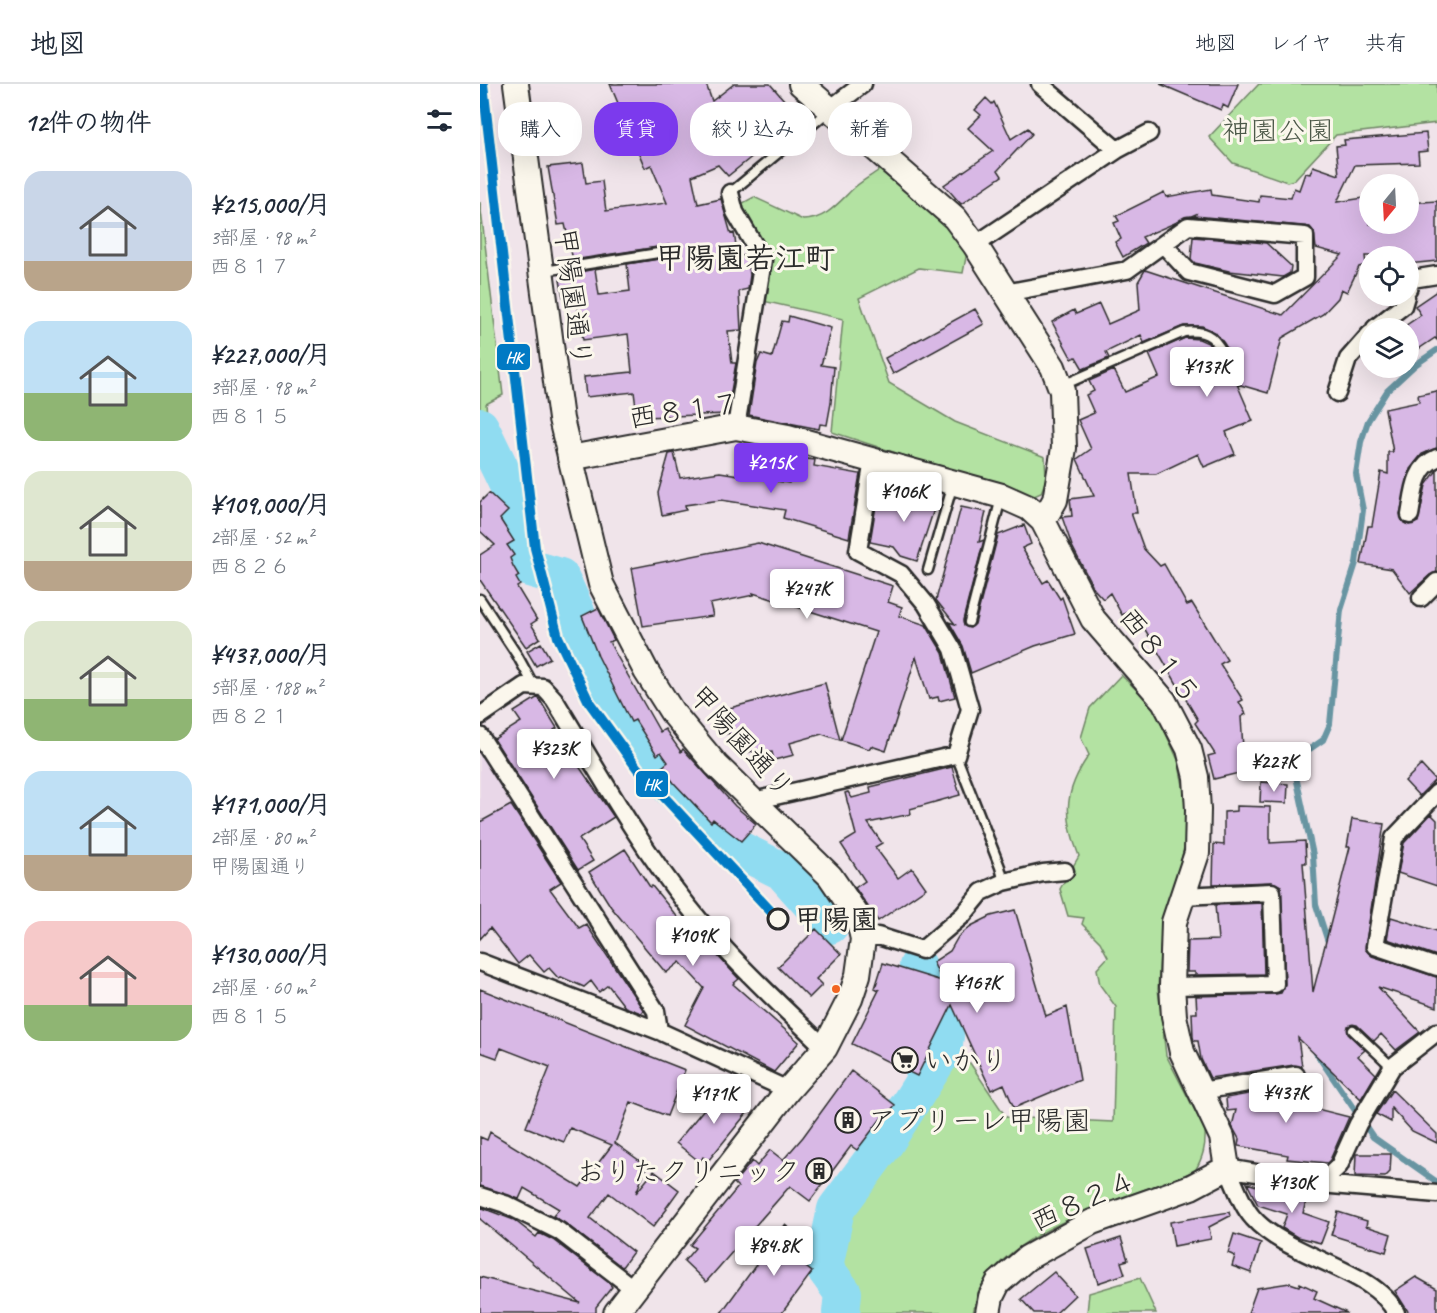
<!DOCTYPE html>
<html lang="ja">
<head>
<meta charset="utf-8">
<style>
	:root { --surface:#fff; --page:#f2f2f3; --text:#1f2937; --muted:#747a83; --line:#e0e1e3; --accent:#7c3aed }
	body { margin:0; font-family:Caveat,"Klee One",sans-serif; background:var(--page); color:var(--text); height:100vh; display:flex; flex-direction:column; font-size:22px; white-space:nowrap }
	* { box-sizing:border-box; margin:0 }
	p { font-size:20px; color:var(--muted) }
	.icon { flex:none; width:33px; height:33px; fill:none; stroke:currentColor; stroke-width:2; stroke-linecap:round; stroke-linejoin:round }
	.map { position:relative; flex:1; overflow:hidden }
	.side { display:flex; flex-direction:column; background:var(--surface); width:480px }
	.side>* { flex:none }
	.banner { position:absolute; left:18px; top:18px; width:570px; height:54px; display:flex; gap:12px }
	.needle { width:39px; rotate:198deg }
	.controls { position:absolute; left:879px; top:90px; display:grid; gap:12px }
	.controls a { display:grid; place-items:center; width:60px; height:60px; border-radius:50%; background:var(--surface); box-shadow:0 6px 24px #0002; font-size:30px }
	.price { position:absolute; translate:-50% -51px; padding:0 14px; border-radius:6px; background:#fff; color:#222; font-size:20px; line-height:39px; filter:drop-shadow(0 2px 3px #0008) }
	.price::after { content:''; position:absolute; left:50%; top:36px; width:18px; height:14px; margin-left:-9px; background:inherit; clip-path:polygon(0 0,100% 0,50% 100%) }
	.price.selected { background:var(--accent); color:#fff }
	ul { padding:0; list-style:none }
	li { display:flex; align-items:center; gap:18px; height:150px; padding:0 24px }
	li span { display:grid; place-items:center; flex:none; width:168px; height:120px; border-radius:18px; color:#555 }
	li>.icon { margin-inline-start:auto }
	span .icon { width:72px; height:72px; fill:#fffc; stroke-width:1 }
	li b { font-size:26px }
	h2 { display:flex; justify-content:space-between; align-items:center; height:72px; padding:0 24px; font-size:26px }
	.pill { padding:0 21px; border-radius:24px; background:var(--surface); box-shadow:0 6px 24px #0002; font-size:21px; line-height:54px }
	.pill.selected { background:var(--accent); color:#fff }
	header { display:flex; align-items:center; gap:36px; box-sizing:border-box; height:84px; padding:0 30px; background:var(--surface); border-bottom:2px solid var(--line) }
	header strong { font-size:28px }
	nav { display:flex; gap:33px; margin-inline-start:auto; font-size:21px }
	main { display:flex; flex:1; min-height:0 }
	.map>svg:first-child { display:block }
	.built { fill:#e9d7e8 }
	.green { fill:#b3e2a2; stroke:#6f8666; stroke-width:1.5 }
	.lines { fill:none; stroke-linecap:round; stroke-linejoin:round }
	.stream { stroke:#6895a2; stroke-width:6 }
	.river { stroke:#90dcf1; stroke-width:38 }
	.building { fill:#d8b8e5; stroke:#2b2b2b; stroke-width:1.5 }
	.lane-casing { stroke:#2b2b2b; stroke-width:13 }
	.street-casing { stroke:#2b2b2b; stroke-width:21 }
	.secondary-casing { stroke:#2b2b2b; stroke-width:28 }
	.lane { stroke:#fbf7ec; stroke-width:8 }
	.street { stroke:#fbf7ec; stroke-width:16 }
	.secondary { stroke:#fbf7ec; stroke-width:24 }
	.rail-1-casing { stroke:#fbf7ec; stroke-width:15 }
	.rail-1 { stroke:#007ac4; stroke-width:10 }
	.stop-dot { fill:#fbf7ec; stroke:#2b2b2b; stroke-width:3 }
	.bus-dot { fill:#f26522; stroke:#fbf7ec; stroke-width:2 }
	.labels { text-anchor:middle; stroke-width:6; stroke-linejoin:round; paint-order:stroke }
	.park-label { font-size:28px; fill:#4d5949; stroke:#fbf7ec }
	.street-label { font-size:28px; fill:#2b2b2b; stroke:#fbf7ec }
	.stop-label { font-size:28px; font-weight:bold; fill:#2b2b2b; stroke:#fbf7ec; text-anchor:start }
	.poi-label { font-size:28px; fill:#2b2b2b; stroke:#fbf7ec; text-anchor:start }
	.neighbourhood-label { font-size:30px; font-weight:bold; fill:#2b2b2b; stroke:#fbf7ec }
	.line-badge { stroke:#fbf7ec; stroke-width:2 }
	.badge-label { font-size:16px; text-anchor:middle; font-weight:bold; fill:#fff }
</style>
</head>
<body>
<header>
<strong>地図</strong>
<nav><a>地図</a><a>レイヤ</a><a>共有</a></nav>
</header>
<main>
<section class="side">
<h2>12件の物件<svg class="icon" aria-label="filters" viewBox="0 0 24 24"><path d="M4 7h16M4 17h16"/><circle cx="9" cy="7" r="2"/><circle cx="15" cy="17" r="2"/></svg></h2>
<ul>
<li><span style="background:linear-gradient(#c9d6e8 75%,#b9a48a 0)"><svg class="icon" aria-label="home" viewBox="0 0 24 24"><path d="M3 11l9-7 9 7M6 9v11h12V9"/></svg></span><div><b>¥215,000/月</b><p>3部屋 · 98 m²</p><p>西８１７</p></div></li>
<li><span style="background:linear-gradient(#bfe0f5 60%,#8fb573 0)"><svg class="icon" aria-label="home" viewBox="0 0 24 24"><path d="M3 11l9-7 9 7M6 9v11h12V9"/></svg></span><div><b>¥227,000/月</b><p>3部屋 · 98 m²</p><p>西８１５</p></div></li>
<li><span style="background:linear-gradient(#dfe7d0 75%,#b9a48a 0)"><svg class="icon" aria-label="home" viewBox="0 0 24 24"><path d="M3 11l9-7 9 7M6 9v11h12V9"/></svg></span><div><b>¥109,000/月</b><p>2部屋 · 52 m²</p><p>西８２６</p></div></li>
<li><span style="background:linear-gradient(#dfe7d0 65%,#8fb573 0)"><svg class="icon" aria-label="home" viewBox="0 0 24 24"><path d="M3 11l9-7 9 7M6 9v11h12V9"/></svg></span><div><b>¥437,000/月</b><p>5部屋 · 188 m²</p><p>西８２１</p></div></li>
<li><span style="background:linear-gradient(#bfe0f5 70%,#b9a48a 0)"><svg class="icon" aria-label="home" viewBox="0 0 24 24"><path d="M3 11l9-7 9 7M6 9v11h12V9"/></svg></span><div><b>¥171,000/月</b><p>2部屋 · 80 m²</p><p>甲陽園通り</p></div></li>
<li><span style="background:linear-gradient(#f6c9c9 70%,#8fb573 0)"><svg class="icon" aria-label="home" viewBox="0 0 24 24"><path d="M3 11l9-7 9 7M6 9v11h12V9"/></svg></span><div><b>¥130,000/月</b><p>2部屋 · 60 m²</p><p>西８１５</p></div></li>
</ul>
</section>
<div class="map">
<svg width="957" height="1229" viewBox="0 0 957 1229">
	<rect width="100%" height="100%" fill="#f0e4ea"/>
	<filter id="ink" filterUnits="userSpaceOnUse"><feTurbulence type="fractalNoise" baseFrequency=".0167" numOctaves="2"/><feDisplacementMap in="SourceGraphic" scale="12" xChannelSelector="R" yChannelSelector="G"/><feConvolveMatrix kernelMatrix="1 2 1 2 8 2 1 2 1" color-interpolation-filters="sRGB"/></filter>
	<g filter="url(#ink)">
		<path class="built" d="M0,663L61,756L0,794Z"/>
		<path class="green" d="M779,0H957V39L856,51L814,96L807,98L753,79L729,53Z
			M399,86L465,136L487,168L483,189L439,184L379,214L409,299L475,338L565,373L566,395L561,409L552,413L352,348L363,235L283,217L289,176L261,120L274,113L323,136C346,136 359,118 375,103C382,97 391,92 399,86Z
			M0,118L23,311L6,320L8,342L25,357L18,364H0Z
			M641,591L673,622L698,676L705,711L708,746L696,798L682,835L678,905L686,971L725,1046C726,1062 723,1073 715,1087C650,1113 533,1142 499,1206C496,1213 495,1222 493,1229H355V1217L343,1194L337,1168L345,1132L436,1001L458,962L490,979L526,1033L633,1038L636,923L620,901L617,885L628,873L620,858L602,840L604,834L588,832L580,805L599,772C583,732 584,707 609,671L601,654L610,624Z
			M660,1194L676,1229H607L609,1209Z"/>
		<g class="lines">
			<path class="stream" d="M849,861L836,821L833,771L815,688L821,671L843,656L850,640L861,526L876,479L883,426L876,390L881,358L888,337L907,307L935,281L957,266
				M836,969L893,1053L957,1098"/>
			<path class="river" d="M0,343L28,401L46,483L80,493L96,528L112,582L160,664L190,703L256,764L302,787L350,841
				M361,1229L363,1209L344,1183L356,1125L405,1059L463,967L465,952L438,882"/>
		</g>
		<path class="building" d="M130,0H226L232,17L254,0H290L320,34L248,92L238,81L212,92L218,120L241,115L251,150L254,149L258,173L267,171L270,191L268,205L259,207L261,246L248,247L252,279H256L247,330L164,333V330L157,331L154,308L106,313L104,293L152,288L148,250L103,256L96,211L83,213L80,196L96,193L95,189L115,185L119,211L150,207L147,180L192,173L197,167L190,161L93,176L85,140L78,141L68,83L103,79L106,99L122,97L126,127L187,119L171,81L165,84Z
			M680,0H758L748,24L743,21L741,26Z
			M506,14L512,20L514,18L531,55L548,44L552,50L518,86L522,92L481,120L464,101L513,67L488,44L501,31L495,26Z
			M946,49L948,67L938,68L939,79L875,81L857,118L890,113V140H928V119L957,117V177L928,180V172H885L886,181L879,183L867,208L861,205L858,214L843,230L802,254L788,309L757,300L773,337L746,348L755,370L724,383L718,370L676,390H651L657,429H651L664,465L680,482L684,480L707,521L712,519L747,576L740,580L763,616L759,618L766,630L761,633L763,664H758L759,689L734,695L728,672L735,670L715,639L718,636L653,525L642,531L630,509L623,515L614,505L592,462L582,433L592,432L590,415L614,412L597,375L611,365L598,336L614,329L606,311L614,307L609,297L634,286L645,308L679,293L669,270L705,254L719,255L728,259L745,284L753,282L754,275L735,248L722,242H704L664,259L661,251L626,268L629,274L603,285L596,273L592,275L572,238L594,226L596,230L619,220L628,240L660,226L658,198L665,186L803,231L862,171L836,164L834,148L830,143L715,132L716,130L662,153L666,159L643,173L635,158L641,155L634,139L639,137L636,132L684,108L686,113L731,105L732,111L779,118L780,111L811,114L814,104L819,106L825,89L830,90L833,82L859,91L856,62L865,61L864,56Z
			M713,153L786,159L811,182L810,189L803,193L749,187L715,179L711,175Z
			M957,207V256L955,254L937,266L928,253V244H922L941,231L935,222Z
			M495,225L504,240L413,290L405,274Z
			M309,232L351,244L341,281L354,283L351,319L347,341L340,340L339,345L269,331L277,279L281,270L292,273L302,237L308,238Z
			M957,307V364L942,370L930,385L920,430L924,439L929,441L938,438L946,401L957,386V488L950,491L930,509L912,485L881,480L888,442H892L901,388L908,390V368H913L905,325L939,318L938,311Z
			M194,369L200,394L240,388L309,399L311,385L317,386L319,374L335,376L334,382L380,390L369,454L303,434L305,426L241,416L205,421L206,426L182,431L178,409L189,370Z
			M424,404L458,413L437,477L421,472L414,463L390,458L397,416L420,420Z
			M9,409L28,427L20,435L34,457L27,461L34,471L30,474L33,482L39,492L36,494L40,501L37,503L57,536L51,540L60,554L46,563L0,496V471L15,461L0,447V418Z
			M481,423L506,428L499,458L504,456L483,536L484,542L490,544L495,540L518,451L544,441L551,460L542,464L563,499L568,496L580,515L582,513L595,550L555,562L491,589L483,562L469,538L475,540L456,516Z
			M278,459L413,502L408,518L422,523L419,532L446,541L463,569L475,613L459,617L458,613L449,615L436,573L406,667L391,662L389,665L361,656L396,548L273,509L274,511L230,520L233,532L163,542L152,484Z
			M118,524L134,556L129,558L180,648L185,645L201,668L203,665L255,722L276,740L261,757L233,735L231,738L194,699L182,683L188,678L181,668L177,671L155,636L151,638L118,572L102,532Z
			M61,559L70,574L56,582L47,567Z
			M345,599L360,656L342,650L310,659L314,671L294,676L292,668L274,670L273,667L263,669L259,657L252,659L249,649L245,650L238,627Z
			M58,613L77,644L74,646L134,733L99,755L113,777L98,786L14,655L41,638L34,628Z
			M941,681L955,696L939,712L925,697Z
			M472,683L480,711L430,725L431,730L388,739L402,759L395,763L418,794L432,784L446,804L398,837L375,804L385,797L361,760L376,751L365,709L368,708L372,714L391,709L390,703Z
			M781,698L808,700L807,719L780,718Z
			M31,721L81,798L70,805L99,844L106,840L164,927L161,929L145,923L128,901L119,908L111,897L104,903L81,893L79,895L69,884L64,888L49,871L38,880L10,844L0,855V738Z
			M757,722L790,723V759L825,757L826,779H823L833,908L870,763H867L872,735L904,740L885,865L892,872L957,893V923L898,903L940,948L916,966L901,950L894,957L877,941L868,942V950L885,966L878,972L896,990L881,1015L818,954L822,983L814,981L730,994L721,975L718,957H714L713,953L712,929H717L716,912L795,910L801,909L805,900L801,802L792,798L733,800L734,760L744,761V728L757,727Z
			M951,730L957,736V802L918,789L924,759Z
			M145,765L170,803L172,802L222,863L226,859L259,895L253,900L319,958L294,988L205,941L224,904L200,878L186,889L131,823L109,788Z
			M782,819L784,890L715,891V888H707L708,857L738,856L735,821Z
			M535,826L566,932L587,923L600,996L534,1024L524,1000L511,1006L472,921L437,992L372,960L399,906L395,904L403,879L462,897L453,878L470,867L478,853L491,842L511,832Z
			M911,833L957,847V872L907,855Z
			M336,845L361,870L336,895L342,901L329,914L298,883Z
			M0,905L205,986L187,1032L151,1018L135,1059L167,1082L156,1109L174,1087L199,1106L186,1124L187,1125L173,1143L129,1109L110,1134L153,1168L142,1183L85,1139L73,1132L79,1125L44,1104L39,1115L0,1102V1053L7,1056L10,1048L100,1103L132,1061L90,1044L84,1058L46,1043L70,983L21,964L17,974L0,968Z
			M371,987L415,1021L405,1034L403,1032L377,1066L371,1062L330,1117L310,1102L226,1198L204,1177L215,1164L210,1161L258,1103L254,1099L272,1077L277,1082L290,1066L303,1076L323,1053Z
			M825,997L829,1023L869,1033L850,1076L847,1079L807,1075L808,1071L758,1062L759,1055L752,1042L756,1026L747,1027L746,1014L818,1001Z
			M243,1002L271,1024L228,1077L223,1073L220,1078L196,1059Z
			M912,1006L957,1050V1059L932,1047L911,1024V1038L896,1030Z
			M876,1070H911L910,1088L905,1093L875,1092Z
			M767,1099L826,1117L823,1129L849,1138L841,1159L817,1153L802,1144L807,1130L778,1121Z
			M0,1123L34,1136L56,1153L59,1149L73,1156L129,1199L132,1203L116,1223V1229H0V1193L100,1219L0,1135Z
			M749,1128L750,1132L729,1143L731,1155L694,1162L690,1138Z
			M858,1128L887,1137L886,1142L911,1150L906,1168L851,1151Z
			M305,1141L325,1156L322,1159L329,1164L323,1172L330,1177L326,1183L332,1188L302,1229H241Z
			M754,1150L781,1159L771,1189L752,1182L755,1172L748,1169Z
			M641,1154L648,1176L641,1178L645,1190L618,1199L607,1165Z
			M574,1188L595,1211L576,1229H554L541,1215Z
			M936,1193L957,1205V1229H929L915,1207Z
			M810,1199L819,1202L820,1199L837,1207L834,1214L867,1229H768L777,1204Z"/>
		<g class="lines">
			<g class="lane-casing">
				<path id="lane" d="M250,109L349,27
					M64,187L191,167
					M583,301L704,248C731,245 736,256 748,278
					M448,486L473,400
					M0,515L37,571L54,602
					M489,538L521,414
					M476,671L520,783L524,798
					M873,946L912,983"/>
			</g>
			<g class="street-casing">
				<path id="street" d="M350,25L383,0
					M637,66L669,49
					M250,109L255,128L283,176L256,343
					M495,161L637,66L560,0
					M928,205L932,195L957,191
					M525,209L647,186L708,142L825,152V193L795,210L709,188L683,160
					M895,244L923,222L926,212
					M857,309L868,275L890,250
					M930,431C934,410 934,383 957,374
					M941,514L957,498
					M0,632L44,602L63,603L74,615C117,685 157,758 208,822C249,874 298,918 345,964
					M0,652L176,927L179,947
					M957,709L914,754L895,862L957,883
					M273,717L476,671L490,625L473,565L446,520L421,490L378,467L393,376
					M383,855L398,852L442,866L483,831L502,808L524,798L563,789L585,787
					M0,878L179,947L308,1006
					M692,902L795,900L792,808L701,812
					M721,1007L816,991
					M747,1084C755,1099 761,1121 773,1134C808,1174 895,1185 916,1229
					M747,1084L840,1100L957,1110
					M840,1100L859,1082L878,1040L912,983L957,948
					M0,1112L25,1120L79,1147L154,1205"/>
			</g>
			<g class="secondary-casing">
				<path id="secondary" d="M36,0L81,335L121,500L166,587L192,628L236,681L350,792L378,833L383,855L378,891L370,915L345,964L308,1006L136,1229
					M321,0L475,134L495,161L573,283L582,307L584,364L575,416L563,437L613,535L684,617L709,665L716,693L718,726L717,769L694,838L692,902L694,932L702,968L742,1053L747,1084L711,1103L612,1138L547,1174L518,1199L511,1213L508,1229
					M90,374L256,343L308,353L522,412L549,424L563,437"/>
			</g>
			<use href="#lane" class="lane"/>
			<use href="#street" class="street"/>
			<use href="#secondary" class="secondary"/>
			<g class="rail-1-casing">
				<path id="rail-1" d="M3,0L55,464L78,553L109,618L157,684L298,835"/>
			</g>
			<use href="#rail-1" class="rail-1"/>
		</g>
	</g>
	<defs>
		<g id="supermarket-ring" transform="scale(1.35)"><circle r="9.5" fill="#fbf7ec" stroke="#2b2b2b" stroke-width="1.5"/><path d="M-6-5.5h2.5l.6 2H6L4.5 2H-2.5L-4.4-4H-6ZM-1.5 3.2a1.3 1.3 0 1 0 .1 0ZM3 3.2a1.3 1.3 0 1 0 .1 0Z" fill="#2b2b2b"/></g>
		<g id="building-ring" transform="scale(1.35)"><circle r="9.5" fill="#fbf7ec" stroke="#2b2b2b" stroke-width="1.5"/><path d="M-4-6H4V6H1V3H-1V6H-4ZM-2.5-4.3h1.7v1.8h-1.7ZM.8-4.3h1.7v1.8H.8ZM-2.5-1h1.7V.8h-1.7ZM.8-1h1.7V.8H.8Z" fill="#2b2b2b"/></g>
	</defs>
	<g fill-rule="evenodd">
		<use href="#supermarket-ring" x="425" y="976"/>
		<use href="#building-ring" x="368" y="1036"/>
		<use href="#building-ring" x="339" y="1087"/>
	</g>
	<circle class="stop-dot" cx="298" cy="835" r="10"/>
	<circle class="bus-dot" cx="356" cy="905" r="5"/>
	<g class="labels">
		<g class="park-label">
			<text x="798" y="56">神園公園</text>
		</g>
		<g class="street-label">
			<text transform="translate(94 213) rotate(83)" y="10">甲陽園通り</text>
			<text transform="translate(204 326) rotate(-8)" y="10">西８１７</text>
			<text transform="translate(680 571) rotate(52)" y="10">西８１５</text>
			<text transform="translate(262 657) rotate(48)" y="10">甲陽園通り</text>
			<text transform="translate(603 1116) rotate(-24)" y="10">西８２４</text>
		</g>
		<g class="stop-label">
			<text x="314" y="845">甲陽園</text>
		</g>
		<g class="poi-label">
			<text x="444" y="986">いかり</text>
			<text x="388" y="1046">アプリーレ甲陽園</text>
			<text x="320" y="1097" text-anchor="end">おりたクリニック</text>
		</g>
		<g class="neighbourhood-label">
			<text x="265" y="184">甲陽園若江町</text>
		</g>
	</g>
	<g class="line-badge">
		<rect x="16" y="259" width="35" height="28" rx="6" fill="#007ac4"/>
		<rect x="155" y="686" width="34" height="28" rx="6" fill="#007ac4"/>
	</g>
	<g class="badge-label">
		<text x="34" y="279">HK</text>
		<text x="172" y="706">HK</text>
	</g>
</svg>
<div class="controls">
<a><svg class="needle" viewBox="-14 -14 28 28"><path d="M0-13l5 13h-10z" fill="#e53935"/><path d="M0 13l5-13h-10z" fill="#747a83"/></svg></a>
<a><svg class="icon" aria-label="locate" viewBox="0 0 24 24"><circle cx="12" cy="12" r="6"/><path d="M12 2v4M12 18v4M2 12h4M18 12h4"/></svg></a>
<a><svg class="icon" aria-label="layers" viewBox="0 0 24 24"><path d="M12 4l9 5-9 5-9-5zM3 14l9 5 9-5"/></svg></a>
</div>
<b class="price" style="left:727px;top:314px">¥137K</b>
<b class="price selected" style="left:291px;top:410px">¥215K</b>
<b class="price" style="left:424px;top:439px">¥106K</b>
<b class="price" style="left:327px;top:536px">¥247K</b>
<b class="price" style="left:74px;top:696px">¥323K</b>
<b class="price" style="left:794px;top:709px">¥227K</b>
<b class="price" style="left:213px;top:883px">¥109K</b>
<b class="price" style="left:497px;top:930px">¥167K</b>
<b class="price" style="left:806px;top:1040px">¥437K</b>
<b class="price" style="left:234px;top:1041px">¥171K</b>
<b class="price" style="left:812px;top:1130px">¥130K</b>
<b class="price" style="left:294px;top:1193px">¥84.8K</b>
<div class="banner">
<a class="pill">購入</a>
<a class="pill selected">賃貸</a>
<a class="pill">絞り込み</a>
<a class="pill">新着</a>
</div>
</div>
</main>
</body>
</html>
